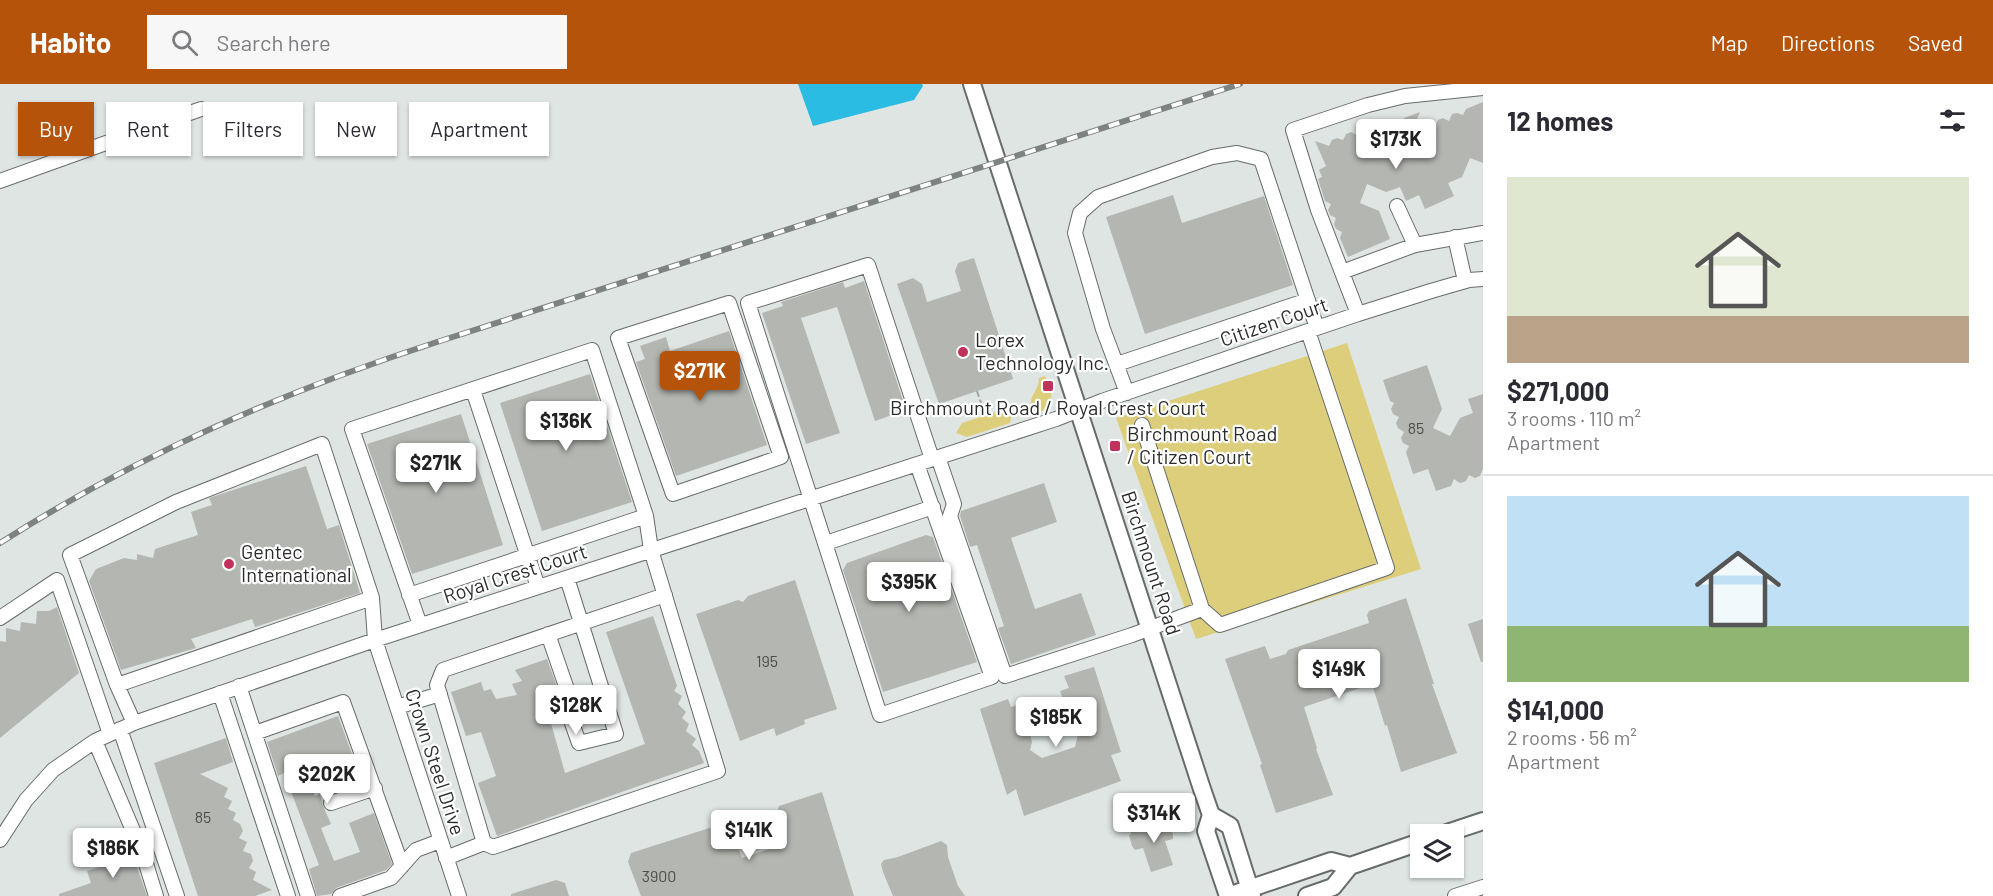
<!DOCTYPE html>
<html lang="en">
<head>
<meta charset="utf-8">
<style>
	:root { --surface:#fff; --page:#f7f7f7; --text:#2b2b33; --muted:#7c7c81; --line:#e1e1e2; --accent:#b45309 }
	body { margin:0; font-family:Barlow,sans-serif; background:var(--page); color:var(--text); height:100vh; display:flex; flex-direction:column; font-size:22px; white-space:nowrap }
	* { box-sizing:border-box; margin:0 }
	p { font-size:20px; color:var(--muted) }
	.icon { flex:none; width:33px; height:33px; fill:none; stroke:currentColor; stroke-width:2; stroke-linecap:round; stroke-linejoin:round }
	.map { position:relative; flex:1; overflow:hidden }
	.drawer { display:flex; flex-direction:column; background:var(--surface); width:510px }
	.drawer>* { flex:none }
	.guide { position:absolute; left:18px; top:18px; width:570px; height:54px; display:flex; gap:12px }
	.fabs { position:absolute; left:1410px; top:740px; display:grid; gap:12px }
	.fabs a { display:grid; place-items:center; width:54px; height:54px; border-radius:0px; background:var(--surface); box-shadow:0 2px 4px #0004; font-size:30px }
	.price { position:absolute; translate:-50% -51px; padding:0 14px; border-radius:6px; background:#fff; color:#222; font-size:20px; line-height:39px; filter:drop-shadow(0 2px 3px #0008) }
	.price::after { content:''; position:absolute; left:50%; top:36px; width:18px; height:14px; margin-left:-9px; background:inherit; clip-path:polygon(0 0,100% 0,50% 100%) }
	.price.active { background:var(--accent); color:#fff }
	ul { padding:0; list-style:none }
	li { display:grid; align-content:center; gap:12px; height:318px; padding:0 24px }
	li+li { border-top:2px solid var(--line) }
	li span { display:grid; place-items:center; height:186px; border-radius:0px; color:#555 }
	li>.icon { margin-inline-start:auto }
	span .icon { width:108px; height:108px; fill:#fffc; stroke-width:1 }
	li b { font-size:26px }
	h2 { display:flex; justify-content:space-between; align-items:center; height:72px; padding:0 24px; font-size:26px }
	.chip { padding:0 21px; border-radius:0px; background:var(--surface); box-shadow:0 2px 4px #0004; font-size:21px; line-height:54px }
	.chip.active { background:var(--accent); color:#fff }
	header { display:flex; align-items:center; gap:36px; box-sizing:border-box; height:84px; padding:0 30px; background:var(--accent); color:#fff }
	header strong { font-size:28px }
	nav { display:flex; gap:33px; margin-inline-start:auto; font-size:21px }
	.search { width:420px; height:54px; background:var(--page); display:flex; align-items:center; gap:15px; box-sizing:border-box; padding:0 21px; border-radius:0px; color:var(--muted); font-size:22px }
	main { display:flex; flex:1; min-height:0 }
	.map>svg:first-child { display:block }
	.green { fill:#ddce7c }
	.water { fill:#2abce3 }
	.building { fill:#b3b6b1 }
	.lines { fill:none; stroke-linecap:round; stroke-linejoin:round }
	.minor-casing { stroke:#676c69; stroke-width:16 }
	.major-casing { stroke:#676c69; stroke-width:20 }
	.path { stroke:#a1a5a3; stroke-width:2; stroke-dasharray:6 3; stroke-linecap:butt }
	.minor { stroke:#fff; stroke-width:14 }
	.major { stroke:#fff; stroke-width:16 }
	.rail-casing { stroke:#7e8280; stroke-width:6 }
	.rail { stroke:#fff; stroke-width:4; stroke-dasharray:11; stroke-linecap:butt }
	.poi-dot { fill:#c0315b; stroke:#fff; stroke-width:2 }
	.labels { text-anchor:middle; stroke-width:4.5; stroke-linejoin:round; paint-order:stroke }
	.number-label { font-size:16px; fill:#4c4e4c }
	.street-label { font-size:20px; fill:#2a2c2b; stroke:#fff }
	.poi-label { font-size:20px; fill:#2a2c2b; stroke:#fff; text-anchor:start }
</style>
</head>
<body>
<header>
<strong>Habito</strong>
<div class="search"><svg class="icon" aria-label="search" viewBox="0 0 24 24"><circle cx="10" cy="10" r="6"/><path d="M15 15l6 6"/></svg>Search here</div>
<nav><a>Map</a><a>Directions</a><a>Saved</a></nav>
</header>
<main>
<div class="map">
<svg width="1483" height="812" viewBox="0 0 1483 812">
	<rect width="100%" height="100%" fill="#dfe5e2"/>
	<path class="green" d="M1347,259L1421,485L1196,555L1116,334Z
		M1045,292C1052,310 1058,321 1036,330C1023,314 1039,310 1039,294Z
		M1005,325L1009,326L1012,330L1010,339L967,353L956,349L962,339Z"/>
	<path class="water" d="M798,0H922L923,2L914,16L813,42Z"/>
	<path class="building" d="M1483,18V79L1470,74L1462,93L1448,99L1454,112L1425,125L1419,111L1406,117L1400,103L1386,108L1367,100L1360,119L1379,127L1390,155L1348,173L1340,154L1342,148L1336,145L1334,140L1336,134L1330,131L1328,126L1331,120L1325,117L1318,95L1322,93L1319,86L1326,82L1315,57L1329,62L1332,56L1337,54L1343,56L1346,50L1351,48L1357,51L1360,43L1369,63L1376,45L1381,43L1388,46L1390,40L1395,38L1402,40L1404,34L1420,28L1417,35L1435,43L1438,36L1443,34L1449,37L1452,30L1457,29L1463,31L1466,25Z
		M1173,111L1182,139L1264,112L1293,201L1145,250L1106,133Z
		M974,174L1013,295L939,320L897,200L913,194L922,200L927,218L961,207L955,187L958,179Z
		M864,197L906,326L875,337L837,223L801,234L840,349L806,360L762,229L783,222L781,218L843,198L845,204Z
		M729,247L767,361L676,392L636,278L645,275L640,262L666,253L670,267Z
		M1427,281L1442,325L1433,344L1450,352L1460,334L1473,329L1468,315L1483,310V385L1480,392L1475,394L1469,391L1466,397L1460,399L1454,395L1451,402L1436,407L1428,385L1413,390L1406,368L1409,362L1403,359L1401,354L1404,348L1398,344L1396,339L1399,333L1393,330L1391,325L1394,319L1390,317L1383,296Z
		M590,290L632,418L542,447L500,319Z
		M461,330L503,461L412,490L367,360Z
		M306,382L327,445L339,441L360,509L255,543L252,535L191,555L196,564L121,586L89,497L96,485L124,474L137,476V470L153,474L155,465L198,451L191,428L212,421L209,414Z
		M1044,399L1057,438L1011,454L1035,525L1081,509L1096,551L1011,580L998,544L1004,542L977,461L970,463L960,432L961,427Z
		M926,451L933,453L977,578L883,608L843,486L847,479Z
		M795,496L837,625L804,636L805,640L776,652L774,644L740,657L696,530L738,516L743,518L748,512Z
		M1406,514L1434,600H1432L1457,669L1401,688L1387,641L1385,642L1372,600L1304,623L1317,664L1316,665L1333,711L1276,729L1260,681L1262,680L1225,575L1265,562L1270,575L1286,570L1288,566L1369,539L1367,531L1369,527Z
		M57,523L79,589L0,654V557L6,558V544L20,547L21,538L36,540L37,527H49Z
		M653,532L677,602L674,607L682,612L678,620L686,628L682,634L689,640L686,647L696,655L692,661L699,667L704,679L497,752L478,699L496,692L481,648L466,652L451,608L481,598L484,607L491,605L496,615L517,611L512,600L522,597L515,586L547,575L561,614L560,617L547,625L565,689L645,660L606,548Z
		M1483,535V578H1481L1468,540Z
		M1094,583L1121,668L1111,671L1121,697L1024,732L1016,705L1007,711L980,625L1008,615L1011,623L1023,620L1032,658L1030,666L1042,674L1075,663L1078,651L1060,607L1069,604L1064,592Z
		M338,632L356,681L340,687L336,676L306,688L315,712L320,710L323,722L331,740L321,744L334,777L360,768L349,739L374,729L392,780L386,786L336,804L331,810L317,812L309,785L319,781L284,689L278,692L267,658Z
		M226,654L233,678L200,690L228,704L224,713L232,717L228,725L236,729L233,736L240,740L243,747L239,754L247,758L243,767L251,770L253,777L249,784L256,788L253,796L272,806L255,812H198L154,679Z
		M822,708L854,812H641L628,778L631,769L722,740L731,743L742,774L787,759L776,732L779,722Z
		M1166,736L1173,750V755L1165,757L1173,781L1151,788L1143,764L1135,766L1132,762L1129,751L1131,750L1130,747Z
		M941,757L947,761L948,773L958,802L965,812H893L883,788L881,780L884,776L898,773Z
		M131,766L147,812H59V810L91,799L87,787L103,782L101,776Z
		M556,796L565,799L569,812H511V810Z"/>
	<g class="lines">
		<g class="minor-casing">
			<path id="minor" d="M0,97L201,25
				M1397,122L1415,161
				M1455,153L1465,197
				M1342,188L1415,161L1483,149
				M729,219L781,373L673,410L618,254Z
				M1358,230L1318,126L1293,46L1368,21L1405,12L1483,4
				M1117,280L1308,216
				M473,306L538,503
				M1127,309L1103,245L1075,149L1080,129L1098,113L1212,73L1237,69L1261,75L1317,244
				M938,373L954,420L950,432L1005,592L1132,551L1202,525L1142,341
				M917,380L992,593L880,631L748,219L868,181L932,375
				M826,459L933,423
				M409,511L646,432L592,266L352,345L420,541
				M372,514L375,556L459,812
				M1202,525L1220,541L1387,484L1308,247
				M0,534L57,496L110,650
				M548,550L570,614L567,625L579,659L616,650L567,494
				M117,601L372,514L322,360L176,418L70,471L117,601L134,639
				M239,602L308,812
				M220,609L288,812
				M397,623L440,610
				M120,645L177,812
				M255,649L343,618L402,782
				M95,657L143,770L156,812
				M331,719L375,704
				M0,756L26,716L53,686L95,657L134,639L375,556L1056,335L1102,317L1358,230L1431,207L1469,196L1483,195
				M484,759L493,763L718,687L651,466L646,432
				M446,774L484,759L437,601L443,586L665,511
				M340,812L391,794L416,766L440,757
				M1455,812L1483,803"/>
		</g>
		<g class="major-casing">
			<path id="major" d="M972,0L1202,705L1211,731L1230,742L1252,812
				M1211,731L1206,747L1228,812
				M1444,750L1483,737
				M1228,812L1331,777L1350,782
				M1307,812L1333,803L1350,782L1420,758"/>
		</g>
		<path class="path" d="M977,307L983,325"/>
		<use href="#minor" class="minor"/>
		<use href="#major" class="major"/>
		<g class="rail-casing">
			<path id="rail" d="M0,459C138,371 282,308 437,258L1240,0"/>
		</g>
		<use href="#rail" class="rail"/>
	</g>
	<g class="poi-dot">
		<circle cx="963" cy="268" r="6"/>
		<rect x="1042" y="296" width="12" height="12" rx="3"/>
		<rect x="1109" y="356" width="12" height="12" rx="3"/>
		<circle cx="229" cy="480" r="6"/>
	</g>
	<g class="labels">
		<g class="number-label">
			<text x="1416" y="350">85</text>
			<text x="767" y="583">195</text>
			<text x="203" y="739">85</text>
			<text x="659" y="798">3900</text>
		</g>
		<g class="street-label">
			<text transform="translate(1274 238) rotate(-19)" y="7">Citizen Court</text>
			<text transform="translate(1151 479) rotate(72)" y="7">Birchmount Road</text>
			<text transform="translate(515 490) rotate(-18)" y="7">Royal Crest Court</text>
			<text transform="translate(435 678) rotate(72)" y="7">Crown Steel Drive</text>
		</g>
		<g class="poi-label">
			<text x="975" y="263">Lorex<tspan x="975" dy="23">Technology Inc.</tspan></text>
			<text x="1048" y="331" text-anchor="middle">Birchmount Road / Royal Crest Court</text>
			<text x="1127" y="357">Birchmount Road<tspan x="1127" dy="23">/ Citizen Court</tspan></text>
			<text x="241" y="475">Gentec<tspan x="241" dy="23">International</tspan></text>
		</g>
	</g>
</svg>
<div class="fabs">
<a><svg class="icon" aria-label="layers" viewBox="0 0 24 24"><path d="M12 4l9 5-9 5-9-5zM3 14l9 5 9-5"/></svg></a>
</div>
<b class="price" style="left:1396px;top:86px">$173K</b>
<b class="price active" style="left:700px;top:318px">$271K</b>
<b class="price" style="left:566px;top:368px">$136K</b>
<b class="price" style="left:436px;top:410px">$271K</b>
<b class="price" style="left:909px;top:529px">$395K</b>
<b class="price" style="left:1339px;top:616px">$149K</b>
<b class="price" style="left:576px;top:652px">$128K</b>
<b class="price" style="left:1056px;top:664px">$185K</b>
<b class="price" style="left:327px;top:721px">$202K</b>
<b class="price" style="left:1154px;top:760px">$314K</b>
<b class="price" style="left:749px;top:777px">$141K</b>
<b class="price" style="left:113px;top:795px">$186K</b>
<div class="guide">
<a class="chip active">Buy</a>
<a class="chip">Rent</a>
<a class="chip">Filters</a>
<a class="chip">New</a>
<a class="chip">Apartment</a>
</div>
</div>
<section class="drawer">
<h2>12 homes<svg class="icon" aria-label="filters" viewBox="0 0 24 24"><path d="M4 7h16M4 17h16"/><circle cx="9" cy="7" r="2"/><circle cx="15" cy="17" r="2"/></svg></h2>
<ul>
<li><span style="background:linear-gradient(#dfe7d0 75%,#b9a48a 0)"><svg class="icon" aria-label="home" viewBox="0 0 24 24"><path d="M3 11l9-7 9 7M6 9v11h12V9"/></svg></span><div><b>$271,000</b><p>3 rooms · 110 m²</p><p>Apartment</p></div></li>
<li><span style="background:linear-gradient(#bfe0f5 70%,#8fb573 0)"><svg class="icon" aria-label="home" viewBox="0 0 24 24"><path d="M3 11l9-7 9 7M6 9v11h12V9"/></svg></span><div><b>$141,000</b><p>2 rooms · 56 m²</p><p>Apartment</p></div></li>
</ul>
</section>
</main>
</body>
</html>
